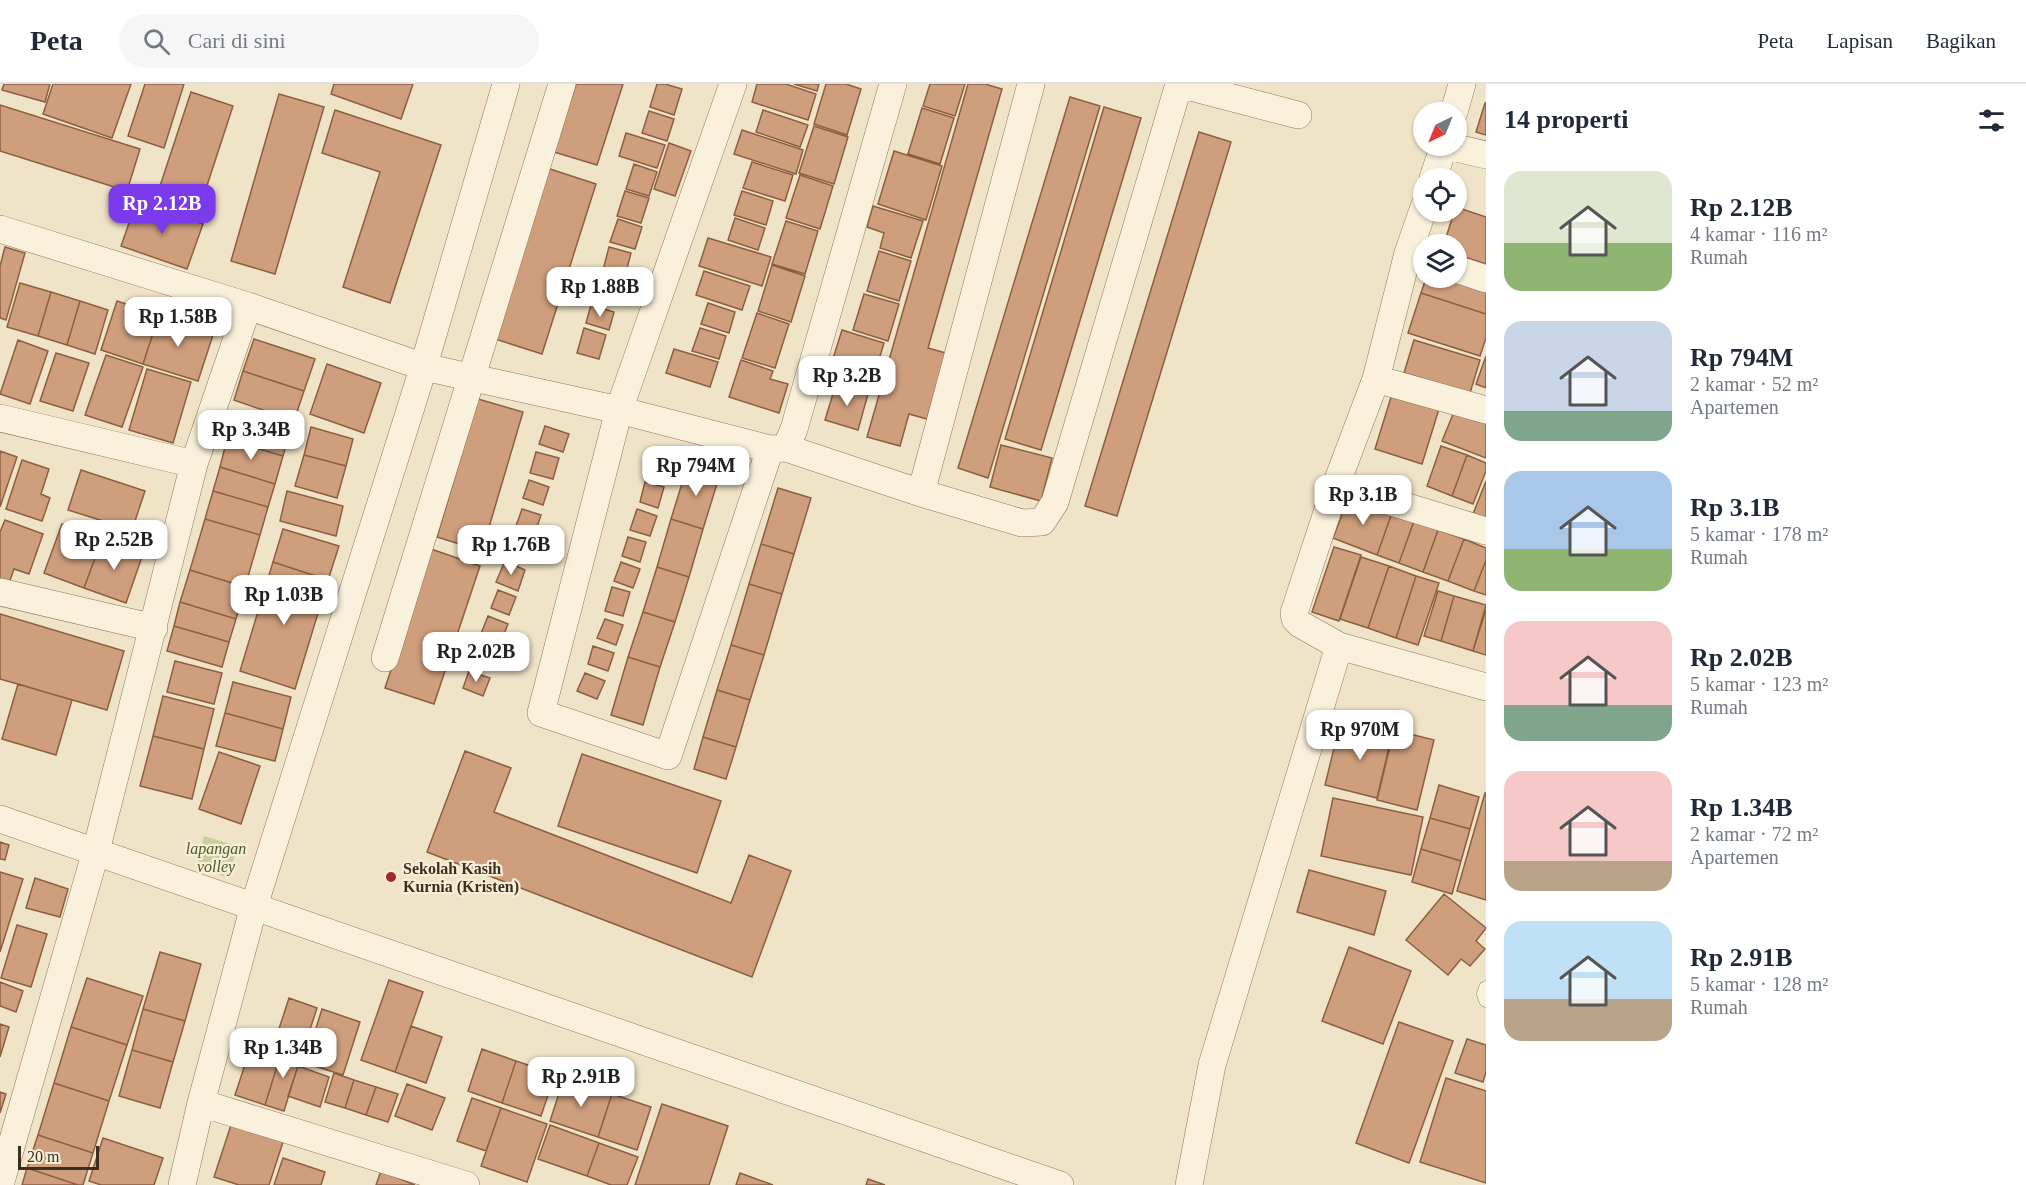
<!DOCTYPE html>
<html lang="id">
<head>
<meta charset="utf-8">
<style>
	:root { --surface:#fff; --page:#f6f6f7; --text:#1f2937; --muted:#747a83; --line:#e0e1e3; --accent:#7c3aed }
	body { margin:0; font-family:"Times New Roman",serif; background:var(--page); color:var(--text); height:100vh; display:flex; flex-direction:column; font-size:22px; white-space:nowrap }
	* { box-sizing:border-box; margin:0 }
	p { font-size:20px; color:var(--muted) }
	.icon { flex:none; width:33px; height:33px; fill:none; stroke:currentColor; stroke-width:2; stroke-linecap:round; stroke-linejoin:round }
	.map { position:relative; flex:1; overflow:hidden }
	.panel { display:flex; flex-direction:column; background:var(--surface); width:540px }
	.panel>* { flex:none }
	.needle { width:39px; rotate:223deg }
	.fabs { position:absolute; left:1413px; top:18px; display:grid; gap:12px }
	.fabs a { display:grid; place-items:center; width:54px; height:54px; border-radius:50%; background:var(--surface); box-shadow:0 2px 4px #0004; font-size:30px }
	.scale { position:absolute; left:18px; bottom:15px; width:81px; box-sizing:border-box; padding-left:6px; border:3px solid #3d2e20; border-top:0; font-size:16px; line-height:21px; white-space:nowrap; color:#3d2e20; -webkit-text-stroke:4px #f7eed8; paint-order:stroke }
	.price { position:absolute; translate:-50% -51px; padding:0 14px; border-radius:12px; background:#fff; color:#222; font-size:20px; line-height:39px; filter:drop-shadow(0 2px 3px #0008) }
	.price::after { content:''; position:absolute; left:50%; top:36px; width:18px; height:14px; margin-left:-9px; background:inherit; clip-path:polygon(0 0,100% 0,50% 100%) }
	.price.active { background:var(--accent); color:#fff }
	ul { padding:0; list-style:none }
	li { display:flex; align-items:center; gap:18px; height:150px; padding:0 18px }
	li span { display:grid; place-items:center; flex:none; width:168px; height:120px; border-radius:18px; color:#555 }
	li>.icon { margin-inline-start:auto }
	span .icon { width:72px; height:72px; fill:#fffc; stroke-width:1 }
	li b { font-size:26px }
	h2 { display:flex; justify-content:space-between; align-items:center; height:72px; padding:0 18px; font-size:26px }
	header { display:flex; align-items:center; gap:36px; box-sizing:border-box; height:84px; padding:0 30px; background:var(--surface); border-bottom:2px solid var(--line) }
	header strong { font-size:28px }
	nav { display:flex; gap:33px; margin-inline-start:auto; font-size:21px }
	.search { width:420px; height:54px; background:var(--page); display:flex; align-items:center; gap:15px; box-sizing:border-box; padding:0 21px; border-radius:33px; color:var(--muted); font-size:22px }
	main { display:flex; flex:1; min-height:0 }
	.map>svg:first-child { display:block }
	.green { fill:#c9cf9b }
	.building { fill:#cf9f7d; stroke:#8d5f41; stroke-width:1.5 }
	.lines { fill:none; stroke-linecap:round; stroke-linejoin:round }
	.lane-casing { stroke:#8d765c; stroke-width:15 }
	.street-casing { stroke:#8d765c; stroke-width:28 }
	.lane { stroke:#faf1dc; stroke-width:14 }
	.street { stroke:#faf1dc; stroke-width:27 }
	.poi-dot { fill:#9e2a2b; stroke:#f7eed8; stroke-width:2 }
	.labels { text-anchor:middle; stroke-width:4.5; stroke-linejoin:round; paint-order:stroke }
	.park-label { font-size:16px; font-style:italic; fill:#4d5a26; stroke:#f7eed8 }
	.poi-label { font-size:16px; font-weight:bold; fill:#3d2e20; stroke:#f7eed8; text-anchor:start }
</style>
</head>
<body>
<header>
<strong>Peta</strong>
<div class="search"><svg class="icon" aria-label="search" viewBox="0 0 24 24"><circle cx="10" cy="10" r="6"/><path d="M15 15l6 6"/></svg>Cari di sini</div>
<nav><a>Peta</a><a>Lapisan</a><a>Bagikan</a></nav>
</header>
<main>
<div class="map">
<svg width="1486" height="1101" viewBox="0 0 1486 1101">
	<rect width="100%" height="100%" fill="#f0e4c8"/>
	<path class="green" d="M204,752L237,762L229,794L196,783Z"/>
	<path class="building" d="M4,0H50L45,18L2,6Z
		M53,0H131L112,54L43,30Z
		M145,0H184L164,64L128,52Z
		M334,0H413L401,35L331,10Z
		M576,0H623L597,81L554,68Z
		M657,0H665L682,5L674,31L650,23Z
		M757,0H786L816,10L808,36L752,18Z
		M794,0H819L817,7Z
		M826,0H846L861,5L847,51L814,40Z
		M930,0H965L955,32L923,22Z
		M968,0H985L1002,5L928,264L946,269L927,335L909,330L900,362L867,353Z
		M191,8L233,22L199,126L157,111Z
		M279,10L324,23L275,190L231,177Z
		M1070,13L1100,22L988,394L958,384Z
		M1485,19H1486V51L1476,48Z
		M0,21L140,65L127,107L0,67Z
		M1104,23L1141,34L1041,366L1005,355Z
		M922,24L954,34L940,80L908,70Z
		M335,26L441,61L390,219L343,203L380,88L322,69Z
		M763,26L808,41L800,63L756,48Z
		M649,27L674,35L667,57L642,49Z
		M814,42L848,53L834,100L799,89Z
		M742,46L803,66L796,90L734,70Z
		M1199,48L1231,58L1117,432L1085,422Z
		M626,49L665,61L657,84L619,72Z
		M669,59L691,67L675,112L654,105Z
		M894,67L942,82L926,136L878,120Z
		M752,78L793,91L785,117L743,104Z
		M634,80L657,88L649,112L626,105Z
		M547,84L596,100L542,270L492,254Z
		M800,91L833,102L820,145L786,134Z
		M625,107L649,114L641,139L617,132Z
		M742,107L773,117L766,141L734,131Z
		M137,116L203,140L187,185L121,162Z
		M873,122L923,137L911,174L880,164L884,149L867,143Z
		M1456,123L1486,133V180L1456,170V160H1444L1454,128H1456Z
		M735,134L765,144L758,166L728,156Z
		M618,135L642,143L635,165L610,158Z
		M786,137L818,147L805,190L772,180Z
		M708,154L771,173L762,202L699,182Z
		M5,163L25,169L6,236L0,234V182Z
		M609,163L631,169L625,192L603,186Z
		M879,167L911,177L899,217L867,207Z
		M772,181L805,192L791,238L758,227Z
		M704,187L750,202L742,226L696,211Z
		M602,191L622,197L615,218L595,212Z
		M1426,194H1456L1486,199V230L1421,209Z
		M20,199L51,208L38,252L7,243Z
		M51,208L80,217L67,261L38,252Z
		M1421,209L1486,230V254L1480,272L1408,249Z
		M864,210L899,220L888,257L853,246Z
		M80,217L108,226L95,270L67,261Z
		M117,217L159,231L143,280L101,266Z
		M708,219L735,228L729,249L701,240Z
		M591,221L614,228L609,246L586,239Z
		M757,229L789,240L775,284L742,274Z
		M159,231L214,248L198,297L143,280Z
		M584,244L606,251L599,275L577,269Z
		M700,244L726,252L719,275L692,267Z
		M842,246L884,259L869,308L842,300L844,292L829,287Z
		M254,255L315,275L304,307L243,287Z
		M18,256L48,267L30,320L0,310Z
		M1414,256L1480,276L1470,309L1404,289Z
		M674,265L718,278L710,303L666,289Z
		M56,269L89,279L73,327L40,317Z
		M106,271L143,283L122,343L85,331Z
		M1486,272V304L1476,300Z
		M741,276L773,287L770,295L788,300L779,329L729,313Z
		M327,280L381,299L364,349L310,330Z
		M147,285L191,298L173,359L129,346Z
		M243,287L304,307L294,337L234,316Z
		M836,300L868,310L858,346L825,336Z
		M1392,310L1439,325L1422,380L1375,365Z
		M478,315L523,328L482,467L437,453Z
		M1456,323L1486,335V374L1442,357Z
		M235,332L290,348L283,372L227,355Z
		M545,342L569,350L563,368L539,360Z
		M311,343L353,355L346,382L304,371Z
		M227,355L283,372L275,400L220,383Z
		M1001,361L1052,374L1041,417L990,403Z
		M1441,362L1467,371L1452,412L1427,402Z
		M0,367L17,373L0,423Z
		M536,368L559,374L553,395L530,389Z
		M304,371L346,382L337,414L295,402Z
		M1467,371L1486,379V387L1473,420L1452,412Z
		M652,372L672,378L666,397L646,391Z
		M22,376L49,385L41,410L50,414L42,437L6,425Z
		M688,380L720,390L703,445L671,435Z
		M220,383L275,400L268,423L213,407Z
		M81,386L145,407L132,446L68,426Z
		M529,396L549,403L543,421L523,414Z
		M1486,397V435L1473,430Z
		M645,398L664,403L658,424L640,418Z
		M778,404L811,414L794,470L761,460Z
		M213,407L268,423L260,451L205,435Z
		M287,407L343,422L336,452L280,437Z
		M1349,413L1392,429L1377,471L1333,454Z
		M522,425L541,431L535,449L516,442Z
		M637,425L657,432L650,452L630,446Z
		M1392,429L1414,437L1399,479L1377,471Z
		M205,435L260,451L245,503L190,486Z
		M671,435L703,445L689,493L657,483Z
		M5,436L43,450L29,490L14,485L9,499L0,496V448Z
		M1414,437L1438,446L1423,488L1399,479Z
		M62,440L102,455L84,504L44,489Z
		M283,445L339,462L328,496L273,478Z
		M1438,446L1464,455L1448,497L1423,488Z
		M514,451L533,457L528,475L508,469Z
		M628,453L646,458L640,478L622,472Z
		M102,455L143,470L126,519L84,504Z
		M1464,455L1486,464V476L1474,507L1448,497Z
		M761,460L794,470L782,510L749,500Z
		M1334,463L1361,471L1339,537L1312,528Z
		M431,465L480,482L434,620L385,604Z
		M1361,473L1389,482L1368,544L1340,535Z
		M1486,476V511L1474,507Z
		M505,477L525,486L518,507L496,498Z
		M273,478L328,496L295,605L240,587Z
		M621,478L640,485L633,504L614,497Z
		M1389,482L1416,492L1396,554L1368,544Z
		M657,483L689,493L675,538L643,528Z
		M190,486L245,503L236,535L180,518Z
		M1416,492L1439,499L1418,561L1396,554Z
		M749,500L782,510L764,571L731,561Z
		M612,503L630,508L623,532L605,527Z
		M498,506L516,513L509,531L491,524Z
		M1438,507L1454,512L1441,557L1424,552Z
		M1454,512L1486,521L1473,567L1441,557Z
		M180,518L236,535L229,558L174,542Z
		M1486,525V571L1473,567Z
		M643,528L675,538L660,583L628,573Z
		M0,530L124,567L107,626L0,595Z
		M488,532L508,540L500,560L480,552Z
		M605,535L623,541L616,561L597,554Z
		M174,542L229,558L222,583L167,567Z
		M477,561L499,568L493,585L472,577Z
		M731,561L764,571L750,616L717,606Z
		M593,562L614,569L608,587L588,580Z
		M628,573L660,583L643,641L611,631Z
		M175,577L222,589L214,620L167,608Z
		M469,587L490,594L483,612L463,604Z
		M585,589L605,597L597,615L577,607Z
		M233,598L291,613L283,645L225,629Z
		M18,600L72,616L56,671L2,655Z
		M717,606L750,616L736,663L703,653Z
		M163,612L214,625L204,665L153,652Z
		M225,629L283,645L275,677L216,662Z
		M1366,640L1393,646L1377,714L1325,701L1338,648L1362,654Z
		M1394,646L1434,656L1417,726L1377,716Z
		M153,652L204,665L192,715L140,702Z
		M703,653L736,663L726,695L694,685Z
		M465,667L511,684L494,728L731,819L749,771L791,787L752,893L427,768Z
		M219,668L260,682L241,740L199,725Z
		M582,670L721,717L697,789L558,742Z
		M1439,701L1479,713L1470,745L1430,734Z
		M1485,709L1486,710V816L1457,807Z
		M1333,714L1423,733L1411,791L1321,772Z
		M1430,734L1470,745L1461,777L1421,765Z
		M0,758L9,761L5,776L0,775Z
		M1421,765L1461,777L1452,810L1412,798Z
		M1309,786L1386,807L1374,851L1297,828Z
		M0,788L23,795L0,868Z
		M35,794L68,805L60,833L26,824Z
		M1444,810L1486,844L1476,857L1485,865L1470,882L1461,875L1448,891L1406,856Z
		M17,841L47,850L31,903L1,894Z
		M1349,863L1411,887L1383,960L1322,937Z
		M160,868L201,880L185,937L143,925Z
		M87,894L143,912L127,961L71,943Z
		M389,896L423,908L395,988L361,976Z
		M0,898L23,907L16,928L0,922Z
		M289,914L317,924L304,964L276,954Z
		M143,925L185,937L173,978L132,966Z
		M322,925L360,938L343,991L305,979Z
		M1399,938L1453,957L1409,1079L1356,1059Z
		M0,940L9,943L0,973Z
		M411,942L442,953L426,999L395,988Z
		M71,943L127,961L109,1017L54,999Z
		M254,953L283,963L265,1021L235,1011Z
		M1467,955L1486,961V988L1483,998L1455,989Z
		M283,963L302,969L284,1027L265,1021Z
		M482,965L516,977L502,1019L468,1007Z
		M132,966L173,978L160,1024L119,1012Z
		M516,977L555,990L541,1032L502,1019Z
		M298,982L329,993L320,1023L288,1012Z
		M334,989L354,996L345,1024L325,1018Z
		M564,994L612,1010L598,1053L550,1037Z
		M1446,994L1486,1007V1099L1420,1078Z
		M354,996L376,1003L366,1031L345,1024Z
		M54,999L109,1017L93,1069L38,1051Z
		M407,1000L445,1014L432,1046L395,1032Z
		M376,1003L398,1010L388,1038L366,1031Z
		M0,1008L6,1010L0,1029Z
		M612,1010L651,1023L637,1066L598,1053Z
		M472,1014L501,1024L486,1067L457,1057Z
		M662,1020L728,1042L709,1101H635Z
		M501,1024L547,1040L527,1098L481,1082Z
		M231,1041L283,1058L269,1101H239L214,1093Z
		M550,1041L599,1059L587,1092L538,1075Z
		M38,1051L93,1069L83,1101H78L27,1084Z
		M103,1054L163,1074L154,1101H101L89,1097Z
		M599,1059L638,1073L627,1101H611L587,1092Z
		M283,1074L325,1088L321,1101H274Z
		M27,1084L78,1101H22Z
		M381,1087L415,1101H376Z
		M740,1089L773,1101H736Z
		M868,1095L885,1101H866Z"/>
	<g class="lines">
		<g class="lane-casing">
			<path id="lane" d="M1486,904L1484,910L1486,916"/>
		</g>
		<g class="street-casing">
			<path id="street" d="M733,0L619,326L541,629L668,672L770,365
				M1454,28L1462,0
				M1448,62L1486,71
				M1433,94L1444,62
				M1424,123L1408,169L1376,295L1336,401L1294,529L1295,535L1300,540L1339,562L1486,603
				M0,145L248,222L424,283L619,326L770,365L786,364L794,345L893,0
				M1456,185L1486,195
				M1376,295L1486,326
				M0,334L194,380
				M786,364L921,409L1022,439L1042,438L1055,418L1179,0L1298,31
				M1336,401L1486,447
				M921,409L1031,0
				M0,508L154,544
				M385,574L562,0
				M0,735L1060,1101
				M201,1019L466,1101
				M0,1101L96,767L194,380L248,222
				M182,1101L201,1019L254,822L422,288L506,0
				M1189,1101L1212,981L1339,562"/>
		</g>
		<use href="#lane" class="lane"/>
		<use href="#street" class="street"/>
	</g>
	<circle class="poi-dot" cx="391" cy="793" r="6"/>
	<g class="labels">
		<g class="park-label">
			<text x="216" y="770">lapangan<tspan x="216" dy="18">volley</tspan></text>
		</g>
		<g class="poi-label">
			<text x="403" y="790">Sekolah Kasih<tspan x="403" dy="18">Kurnia (Kristen)</tspan></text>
		</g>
	</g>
</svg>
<div class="fabs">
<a><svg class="needle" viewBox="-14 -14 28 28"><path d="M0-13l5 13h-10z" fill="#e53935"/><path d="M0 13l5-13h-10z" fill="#747a83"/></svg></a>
<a><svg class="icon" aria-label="locate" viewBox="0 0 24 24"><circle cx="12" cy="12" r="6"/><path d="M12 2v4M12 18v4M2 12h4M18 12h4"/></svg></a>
<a><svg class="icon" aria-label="layers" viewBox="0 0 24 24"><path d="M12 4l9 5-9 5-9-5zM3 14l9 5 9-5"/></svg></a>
</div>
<div class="scale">20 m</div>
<b class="price active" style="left:162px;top:151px">Rp 2.12B</b>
<b class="price" style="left:600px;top:234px">Rp 1.88B</b>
<b class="price" style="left:178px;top:264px">Rp 1.58B</b>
<b class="price" style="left:847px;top:323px">Rp 3.2B</b>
<b class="price" style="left:251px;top:377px">Rp 3.34B</b>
<b class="price" style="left:696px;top:413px">Rp 794M</b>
<b class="price" style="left:1363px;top:442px">Rp 3.1B</b>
<b class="price" style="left:114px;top:487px">Rp 2.52B</b>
<b class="price" style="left:511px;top:492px">Rp 1.76B</b>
<b class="price" style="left:284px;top:542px">Rp 1.03B</b>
<b class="price" style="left:476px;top:599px">Rp 2.02B</b>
<b class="price" style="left:1360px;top:677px">Rp 970M</b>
<b class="price" style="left:283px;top:995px">Rp 1.34B</b>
<b class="price" style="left:581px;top:1024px">Rp 2.91B</b>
</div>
<section class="panel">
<h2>14 properti<svg class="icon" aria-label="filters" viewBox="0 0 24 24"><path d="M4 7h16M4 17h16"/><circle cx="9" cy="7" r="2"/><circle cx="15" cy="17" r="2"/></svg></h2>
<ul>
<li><span style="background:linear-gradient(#dfe7d0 60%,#8fb573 0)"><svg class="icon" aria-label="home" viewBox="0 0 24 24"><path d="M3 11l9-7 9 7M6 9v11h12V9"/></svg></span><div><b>Rp 2.12B</b><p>4 kamar · 116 m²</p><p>Rumah</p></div></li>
<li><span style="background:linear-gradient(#c9d6e8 75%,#7fa58c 0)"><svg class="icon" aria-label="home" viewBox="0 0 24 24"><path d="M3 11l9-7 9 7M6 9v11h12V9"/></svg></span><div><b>Rp 794M</b><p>2 kamar · 52 m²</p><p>Apartemen</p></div></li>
<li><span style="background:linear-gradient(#a9c7e8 65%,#8fb573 0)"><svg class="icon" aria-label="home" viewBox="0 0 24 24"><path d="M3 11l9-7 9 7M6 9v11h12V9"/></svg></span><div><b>Rp 3.1B</b><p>5 kamar · 178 m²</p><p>Rumah</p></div></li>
<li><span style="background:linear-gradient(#f6c9c9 70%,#7fa58c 0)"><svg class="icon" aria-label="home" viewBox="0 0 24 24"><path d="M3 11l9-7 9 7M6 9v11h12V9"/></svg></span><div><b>Rp 2.02B</b><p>5 kamar · 123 m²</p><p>Rumah</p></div></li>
<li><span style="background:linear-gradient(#f6c9c9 75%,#b9a48a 0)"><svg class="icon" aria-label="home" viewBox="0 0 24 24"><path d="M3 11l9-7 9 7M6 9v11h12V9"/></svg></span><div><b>Rp 1.34B</b><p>2 kamar · 72 m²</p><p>Apartemen</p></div></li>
<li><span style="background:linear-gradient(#bfe0f5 65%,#b9a48a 0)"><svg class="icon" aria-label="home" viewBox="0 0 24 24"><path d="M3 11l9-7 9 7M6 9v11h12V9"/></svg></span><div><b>Rp 2.91B</b><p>5 kamar · 128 m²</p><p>Rumah</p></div></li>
</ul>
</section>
</main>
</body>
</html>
